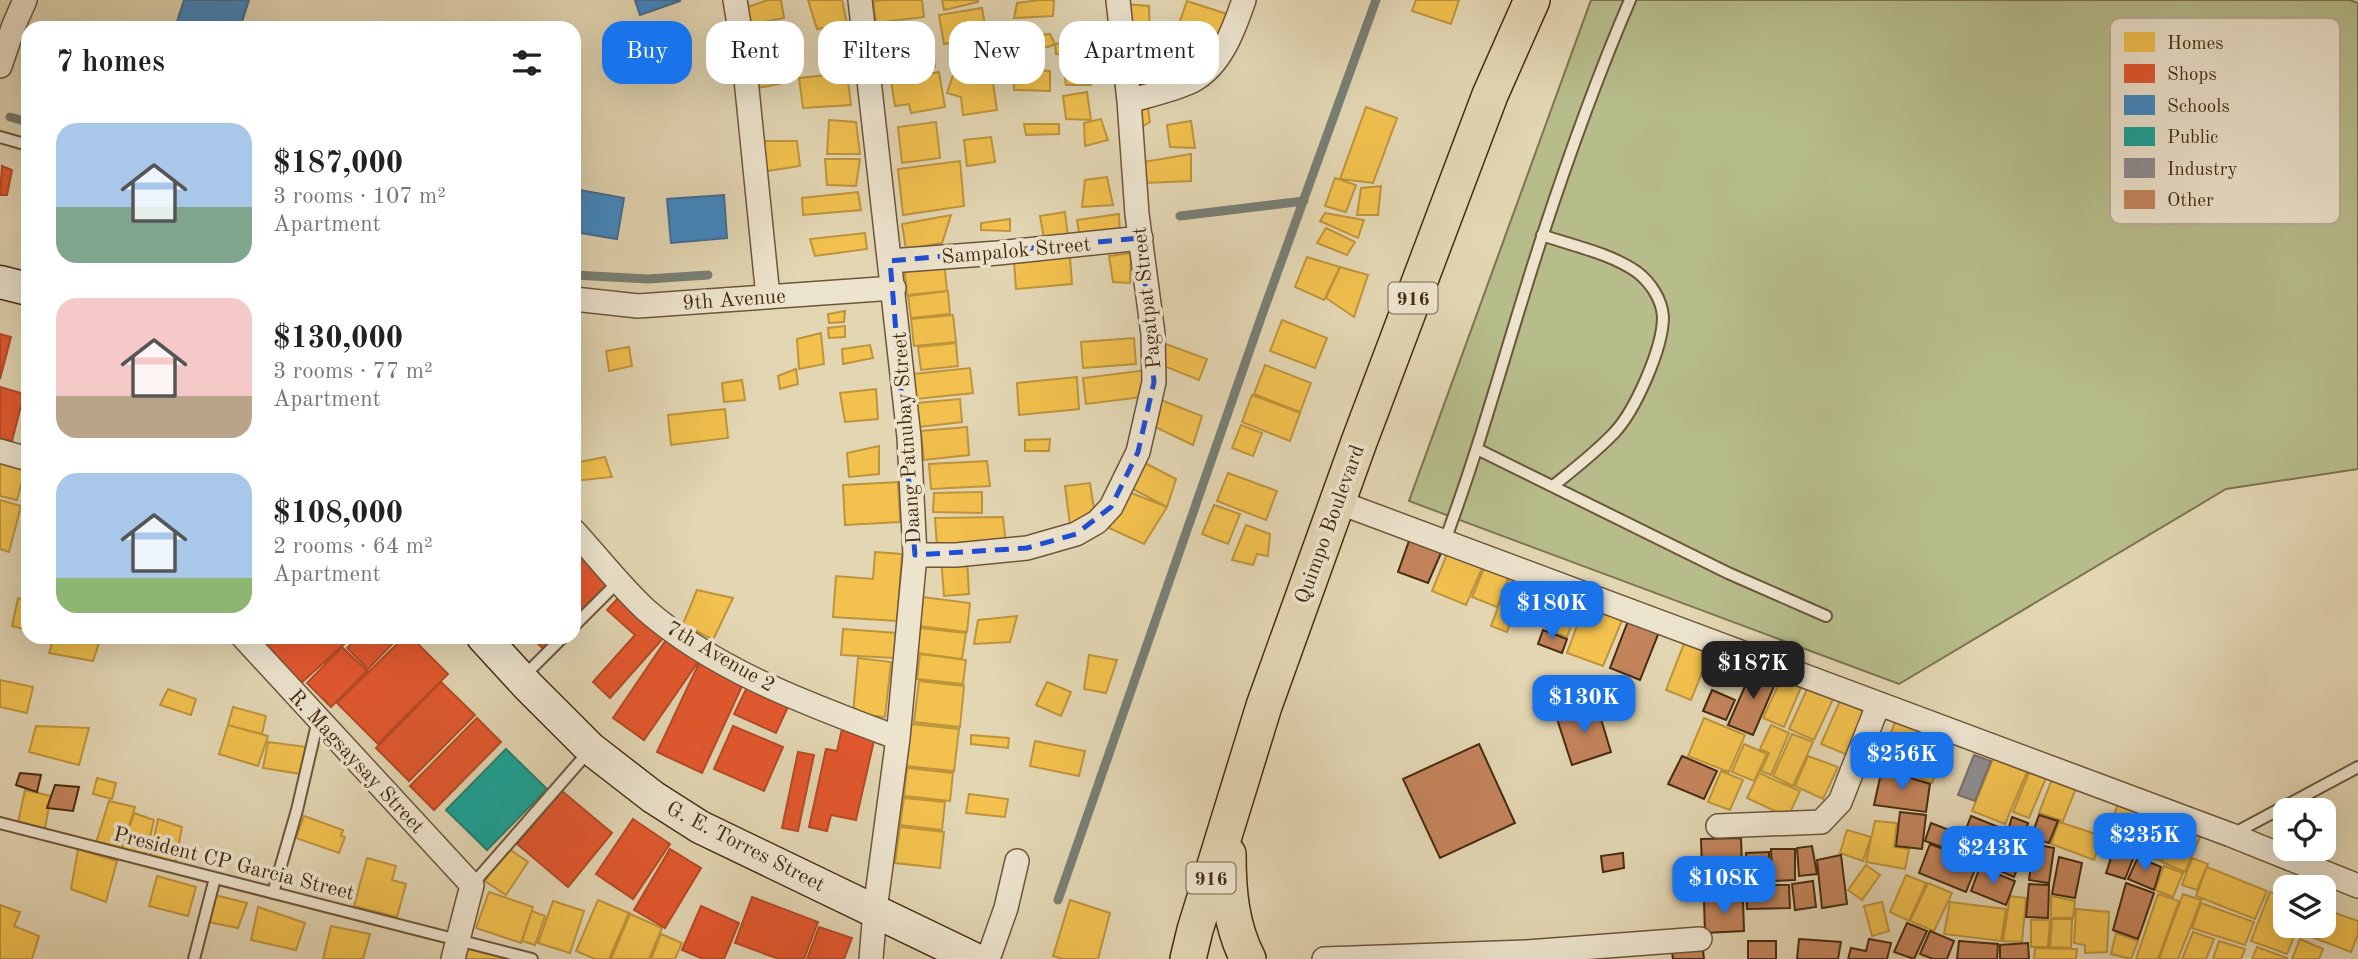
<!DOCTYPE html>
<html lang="en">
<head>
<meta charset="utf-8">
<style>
	:root { --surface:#fff; --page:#f6f6f6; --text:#222; --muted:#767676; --accent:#1a73e8 }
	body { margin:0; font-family:"Old Standard TT",serif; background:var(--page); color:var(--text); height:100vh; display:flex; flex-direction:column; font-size:26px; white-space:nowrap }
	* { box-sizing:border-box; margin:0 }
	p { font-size:23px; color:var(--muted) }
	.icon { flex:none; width:38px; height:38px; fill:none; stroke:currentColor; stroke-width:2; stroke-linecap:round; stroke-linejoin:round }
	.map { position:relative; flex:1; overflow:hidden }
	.drawer { position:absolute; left:21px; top:21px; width:560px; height:623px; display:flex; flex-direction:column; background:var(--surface); border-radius:21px; box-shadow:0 7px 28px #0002 }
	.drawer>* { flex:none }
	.guide { position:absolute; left:602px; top:21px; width:665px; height:63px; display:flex; gap:14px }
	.buttons { position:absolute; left:2273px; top:798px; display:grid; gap:14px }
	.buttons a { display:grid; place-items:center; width:63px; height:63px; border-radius:14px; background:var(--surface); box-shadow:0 7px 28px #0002; font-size:35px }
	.price { position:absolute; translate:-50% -60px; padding:0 16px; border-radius:14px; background:var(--accent); color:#fff; font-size:23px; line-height:46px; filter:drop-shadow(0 2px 4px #0008) }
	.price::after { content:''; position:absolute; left:50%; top:42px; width:21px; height:16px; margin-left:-10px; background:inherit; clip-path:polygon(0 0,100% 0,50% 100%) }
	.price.current { background:#222; color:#fff }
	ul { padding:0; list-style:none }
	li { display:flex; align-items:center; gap:21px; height:175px; padding:0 35px }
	li span { display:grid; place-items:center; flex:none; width:196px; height:140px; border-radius:21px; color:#555 }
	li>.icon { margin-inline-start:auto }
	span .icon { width:84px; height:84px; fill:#fffc; stroke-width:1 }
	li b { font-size:30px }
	h2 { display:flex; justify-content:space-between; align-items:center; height:84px; padding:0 35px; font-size:30px }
	.pill { padding:0 24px; border-radius:21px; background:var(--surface); box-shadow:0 7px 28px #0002; font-size:24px; line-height:63px }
	.pill.current { background:var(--accent); color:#fff }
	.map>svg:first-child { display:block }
	.green { fill:#b6bd8b; stroke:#7e744e; stroke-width:2 }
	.homes { fill:#f2c14e; stroke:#be943b; stroke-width:2 }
	.shops { fill:#e4572e; stroke:#b54a25; stroke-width:2 }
	.schools { fill:#3f88c5; stroke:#416c8f; stroke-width:2 }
	.public { fill:#17a398; stroke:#257f6f; stroke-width:2 }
	.industry { fill:#8d8d92; stroke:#78706b; stroke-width:2 }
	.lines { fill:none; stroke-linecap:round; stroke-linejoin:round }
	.stream { stroke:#787f75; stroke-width:9 }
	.building { fill:#c4845b; stroke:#462c10; stroke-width:2 }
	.service-casing { stroke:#6d5639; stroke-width:14 }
	.minor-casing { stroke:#6d5639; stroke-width:26 }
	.secondary-casing { stroke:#462c10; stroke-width:35 }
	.primary-casing { stroke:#462c10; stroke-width:38 }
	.service { stroke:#ede4ce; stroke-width:10 }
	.minor { stroke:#ede4ce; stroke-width:23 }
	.secondary { stroke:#ede4ce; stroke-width:32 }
	.primary { stroke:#e3d6b3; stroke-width:35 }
	.marked { fill:none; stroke:#1d4ed8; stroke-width:5; stroke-dasharray:14 9; stroke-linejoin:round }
	.labels { text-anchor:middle; stroke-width:7; stroke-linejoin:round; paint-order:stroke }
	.shield { fill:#ede4ce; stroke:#786349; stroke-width:2 }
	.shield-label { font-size:19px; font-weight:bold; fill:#462c10 }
	.street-label { font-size:21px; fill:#462c10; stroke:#ede4ce }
	.key { fill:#ede4ce; stroke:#bbad95; stroke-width:2 }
	.key-label { font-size:19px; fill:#462c10 }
</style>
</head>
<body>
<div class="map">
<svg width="2358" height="959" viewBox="0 0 2358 959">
	<rect width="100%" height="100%" fill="#e3d6b3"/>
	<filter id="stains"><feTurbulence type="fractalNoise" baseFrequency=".00286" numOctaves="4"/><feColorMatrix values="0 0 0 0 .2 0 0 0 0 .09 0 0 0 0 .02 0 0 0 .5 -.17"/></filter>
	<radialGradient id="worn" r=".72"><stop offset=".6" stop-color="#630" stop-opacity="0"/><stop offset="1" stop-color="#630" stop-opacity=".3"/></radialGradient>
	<path class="green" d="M1591,0H2350L2358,3V469L2226,489L1899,684L1409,501Z"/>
	<path class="homes" d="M768,0H781L784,18L748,25L745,8Z
		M808,0H842L847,24L817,29Z
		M883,0H922L924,17L876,23L873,1Z
		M942,0H978V2L944,10Z
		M1039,0H1054L1053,16L1014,18L1017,3Z
		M1416,0H1459L1451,24L1412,11Z
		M1187,1L1227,14L1218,39L1178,26Z
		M1125,4L1149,6L1151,84L1135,88Z
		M982,8L987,37L944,44L939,15Z
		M923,25L927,42L893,51L896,32Z
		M748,33L774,34L789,82L758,88Z
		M1050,34L1055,44L1048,47L1019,49L1018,37Z
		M851,38L853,62L819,67V41Z
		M1091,40L1093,55L1056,54L1055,44Z
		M983,43L985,67L953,71L950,47Z
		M931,45L935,67L893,75L889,53Z
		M1087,58L1091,85H1066L1063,62Z
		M991,69L997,110L963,115L961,97L947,93L953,75Z
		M1014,69L1050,71V91L1014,90Z
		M939,72L945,107L911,113L909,104L895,106L891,81Z
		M847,73L851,105L803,108L799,78Z
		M1087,92L1091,120L1066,119L1063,96Z
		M1147,102L1150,122L1138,129L1135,106Z
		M1366,107L1397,118L1373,183L1340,179Z
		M1101,119L1108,140L1085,146L1084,123Z
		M829,120L856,122L860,154H827Z
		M1191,121L1195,148L1170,147L1167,125Z
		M936,122L940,158L902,163L898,127Z
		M1024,124H1059V134L1026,135Z
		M991,137L995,162L967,166L964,140Z
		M760,141H797L800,166L767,171Z
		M1191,154V181L1145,183L1143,162Z
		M825,159H860L856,186L827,185Z
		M960,161L964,206L903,215L898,169Z
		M1107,177L1113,205L1082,207L1085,180Z
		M1335,178L1356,185L1346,212L1325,206Z
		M1381,186L1378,215H1357L1361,188Z
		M858,192L861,210L803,215L802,198Z
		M1065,212L1068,237L1044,238L1040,216Z
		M1325,213L1364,220L1358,238L1320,221Z
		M1119,214L1120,236L1080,238L1077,220Z
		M951,215L942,243L906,249L902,224Z
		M1010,219V231L981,230V223Z
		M1326,228L1355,242L1347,255L1317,243Z
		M865,233L867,249L815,256L810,239Z
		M1131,253L1130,283L1113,282L1109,256Z
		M1070,257L1072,284L1016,289L1014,261Z
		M1307,257L1340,267L1324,300L1295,287Z
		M944,261L947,291L907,295L904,265Z
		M1340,267L1368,275L1354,317L1326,298Z
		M948,291L950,314L911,318L908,296Z
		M845,311L844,322L829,323L828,314Z
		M953,315L956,342L914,346L911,319Z
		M1282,320L1327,338L1315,368L1270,351Z
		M845,326V337L829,338L828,328Z
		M821,333L824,364L799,369L797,339Z
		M1134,338L1136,364L1083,368L1081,342Z
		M956,343L958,366L921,370L918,347Z
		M1163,343L1207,359L1199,380L1159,364Z
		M870,345L873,358L843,364L842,349Z
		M629,347L632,366L609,371L606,351Z
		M1265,365L1311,383L1300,412L1254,394Z
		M970,368L973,393L916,399L913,374Z
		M796,369L798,384L780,389L778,376Z
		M1147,370L1151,396L1086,404L1083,378Z
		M1077,377L1079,409L1019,415L1017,383Z
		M742,380L745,400L724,402L722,383Z
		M876,389L878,419L845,422L840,393Z
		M1252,395L1300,413L1290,441L1242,422Z
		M960,399L962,422L919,427L917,403Z
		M1161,400L1202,416L1193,445L1153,426Z
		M725,409L728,438L671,445L668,415Z
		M1241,425L1262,433L1253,456L1232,448Z
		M967,427L969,455L924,460L921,431Z
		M1050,439L1049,451H1025V440Z
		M879,446V474L849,477L847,453Z
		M605,457L612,477L574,481V463Z
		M987,461L990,486L931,489L929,464Z
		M1143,462L1176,479L1167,507L1131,488Z
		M0,463L25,470L17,500L0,496Z
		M1228,473L1277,491L1266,520L1217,501Z
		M898,482L900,522L845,525L843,485Z
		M1090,483L1096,521L1070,525L1065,486Z
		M1126,491L1167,507L1144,544L1109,528Z
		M982,492V513L933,512L934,493Z
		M0,500L21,506L9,552L0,549Z
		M1214,505L1240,514L1228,544L1202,534Z
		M1003,517L1006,545L937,547L935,518Z
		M1246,525L1270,534L1268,556L1257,554L1253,565L1232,560Z
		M875,552L902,554L897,621L833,617L836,576L873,579Z
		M1447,554L1482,568L1466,605L1432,591Z
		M967,557L969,594L944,596L941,558Z
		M1485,566L1509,575L1497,607L1472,597Z
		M1510,576L1527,582L1507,632L1491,626Z
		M1528,583L1545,590L1532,624L1515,617Z
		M697,590L733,598L713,640L683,624Z
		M1547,590L1560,596L1548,628L1535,624Z
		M1563,596L1580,602L1567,637L1549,631Z
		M922,597L970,603L967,632L919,626Z
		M18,598L28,601V630L12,626Z
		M1585,604L1623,618L1603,666L1567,653Z
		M1017,616L1010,642L974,644L978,620Z
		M920,628L966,633L962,659L917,653Z
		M843,629L897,633L895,658L841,655Z
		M54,637H101L93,661L49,653Z
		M1685,641L1711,650L1691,700L1666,690Z
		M920,654L966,660L963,684L917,679Z
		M1089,655L1117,660L1106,693L1084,689Z
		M858,658L891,662L885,717L853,714Z
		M1782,677L1802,685L1784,727L1763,718Z
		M0,680L33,687L27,713L0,707Z
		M919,681L964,686L960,727L914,722Z
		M1047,682L1071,692L1061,716L1036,705Z
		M1808,687L1834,697L1814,740L1789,729Z
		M168,689L196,699L191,715L160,705Z
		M1840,701L1869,713L1850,756L1821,744Z
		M233,707L266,716L262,734L228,725Z
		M1704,718L1745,735L1729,772L1688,756Z
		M1896,720L1948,741L1932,783L1879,762Z
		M911,724L959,729L954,771L906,766Z
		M228,725L268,736L258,766L219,754Z
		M1771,725L1789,733L1771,775L1761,771L1769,753L1760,749Z
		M36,726L89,728L79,765L29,752Z
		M1792,734L1813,742L1793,786L1773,776Z
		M971,735L1009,738L1008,748L971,744Z
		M1035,741L1085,751L1079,776L1030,766Z
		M268,742L307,747L301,774L263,768Z
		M1744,744L1767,754L1754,781L1732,772Z
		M1808,756L1838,767L1823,799L1795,786Z
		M1993,759L2027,772L2005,824L1972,811Z
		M907,768L953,773L950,801L904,796Z
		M2030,770L2047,776L2029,818L2013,812Z
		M1721,771L1743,780L1730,810L1708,802Z
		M1759,773L1800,791L1788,817L1747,798Z
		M97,778L116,783L112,799L93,794Z
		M2052,779L2076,788L2063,821L2039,813Z
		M25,790L51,796L44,833L17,827Z
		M969,794L1008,799L1005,817L966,813Z
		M904,798L945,802L942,830L900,825Z
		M109,801L135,807L122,849L96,843Z
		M2119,802L2145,812L2130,849L2104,839Z
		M134,813L154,820L146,854L122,849Z
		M2147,813L2175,824L2160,861L2132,850Z
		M304,816L343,830L341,836L345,837L339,853L296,838Z
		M158,819L182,827L175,863L150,857Z
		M1875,821L1897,823L1894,847L1909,849L1905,869L1866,862Z
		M2059,822L2102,836L2094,860L2051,844Z
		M2177,825L2201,835L2185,872L2162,862Z
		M900,827L944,832L940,868L895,863Z
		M1847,830L1871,837L1863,861L1840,853Z
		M508,848L528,862L506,895L485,881Z
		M78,849L117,861L106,902L71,889Z
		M367,858L396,866L392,880L406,884L397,917L354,906Z
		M2192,858L2208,864L2197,890L2182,885Z
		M1866,865L1880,875L1862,900L1848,890Z
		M2164,866L2183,873L2173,897L2155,890Z
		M2207,867L2267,891L2255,919L2196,896Z
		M1906,875L1926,883L1909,921L1890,912Z
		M157,876L196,887L188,916L149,906Z
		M1928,883L1952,893L1934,931L1910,921Z
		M489,892L533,907L521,943L476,928Z
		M2270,892L2286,898V926H2298L2287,954L2251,941Z
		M2158,894L2179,901L2158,959H2136Z
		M2183,894L2201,900L2178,959H2159Z
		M215,895L247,903L238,928L208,922Z
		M2010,896L2026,898L2022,942L2003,941Z
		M2051,896L2075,901L2073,918H2051Z
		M598,900L629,913L609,959H595L576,951Z
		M1070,900L1110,913L1098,959H1063L1053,956Z
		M553,901L584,911L570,953L538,943Z
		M1882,902L1889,931L1872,936L1864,906Z
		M1950,902L2006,909L2001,941L1944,934Z
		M2201,903L2254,922L2245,945L2192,928Z
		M0,905L20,912L14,926L39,936L32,959H0Z
		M258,907L305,923L296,950L251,940Z
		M2076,909L2109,912L2107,952L2085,953V945L2074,943Z
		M2324,909L2358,921V934L2351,952L2301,933L2304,926H2324Z
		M532,911L545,916L535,945L522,941Z
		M630,914L662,928L649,959H611Z
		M2052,919H2072L2071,948L2050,947Z
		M2031,920H2050L2048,947H2031Z
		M331,926L370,934L363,959H323Z
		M2193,932L2214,939L2206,959H2182Z
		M2116,933L2138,941L2131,959L2111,954Z
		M661,934L682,943L675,959H651Z
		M2300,939L2323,949L2319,959H2292Z
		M2219,941L2245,949L2241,959H2213Z
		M466,945L506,957L505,959H461Z
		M2257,947L2287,958V959H2252Z
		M2035,948L2077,949L2076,959H2034Z"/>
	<path class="shops" d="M2,166L12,170L7,195H0Z
		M0,334L11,337L0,379Z
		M0,387L24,394L12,441L0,438Z
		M574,544L613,587L574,624Z
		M620,596L665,636L610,698L593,682L635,635L607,610Z
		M258,637H352L300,684Z
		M358,637H399L368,669L347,648Z
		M404,637H411L448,674L378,744L337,703Z
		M532,637H560L545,651Z
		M666,640L698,662L644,740L613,718Z
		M342,647L367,671L331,707L307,683Z
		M699,663L743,684L702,773L657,752Z
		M751,679L792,698L776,733L734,714Z
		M441,682L475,715L409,781L376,748Z
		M477,718L501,742L434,810L410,786Z
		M733,726L783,747L764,791L714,769Z
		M842,729L875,736L856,820L831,815L827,831L809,827L826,749L837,751Z
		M798,752L814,755L798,831L782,828Z
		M562,791L612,833L568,887L517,844Z
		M633,819L670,844L633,899L596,874Z
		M670,849L701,868L665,928L634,910Z
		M752,897L818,922L804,959H779L735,943Z
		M701,906L739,923L724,959H703L682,950Z
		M819,927L852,938L844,959H807Z"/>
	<path class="schools" d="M184,0H249L240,28H175Z
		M635,0H680V1L640,15Z
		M574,189L624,198L617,239L574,232Z
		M724,195L727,238L671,243L667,199Z"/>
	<path class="public" d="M506,749L547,789L487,850L446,810Z"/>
	<path class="industry" d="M1974,755L1991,761L1975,801L1958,795Z"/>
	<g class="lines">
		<path class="stream" d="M10,117L28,122
			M1180,216L1304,201
			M574,275L648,279L708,275
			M1058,900L1263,312L1376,0"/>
	</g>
	<path class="building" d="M1409,541L1441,553L1428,583L1398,572Z
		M1628,621L1659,632L1640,680L1610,668Z
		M1543,630L1567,639L1562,653L1538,644Z
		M1753,668L1778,677L1753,735L1728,725Z
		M1712,690L1735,700L1726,720L1703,711Z
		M1597,706L1611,752L1572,765L1557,719Z
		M1479,744L1515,823L1440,858L1403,779Z
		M1682,756L1717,771L1704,799L1668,784Z
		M1882,769L1930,784L1926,812L1874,805Z
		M20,773L41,775L37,792L16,785Z
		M55,785L79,787L73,811L47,808Z
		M1900,812L1926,815L1922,849L1896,846Z
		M2039,815L2058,821L2049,843L2031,838Z
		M1971,816L2006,830L2001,846L1965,832Z
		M2012,817L2028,823L2021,846L2005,841Z
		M1931,823L1957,833L1950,850L1925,841Z
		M1960,832L1981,840L1972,859L1954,851Z
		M1741,838L1743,895L1703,896L1701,839Z
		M1988,843L2022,857L2014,877L1981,863Z
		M1930,844L1978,862L1966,892L1919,873Z
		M2034,844L2054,848L2049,883L2029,880Z
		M1812,846L1817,874L1799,876L1797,848Z
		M2115,846L2135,854L2125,879L2106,873Z
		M1771,849H1795V880L1772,881Z
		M1769,852L1768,885H1789L1790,908L1747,909L1746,853Z
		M1623,853L1624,868L1603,872L1601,856Z
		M1841,855L1847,904L1822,908L1817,860Z
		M2059,857L2082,863L2075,898L2052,894Z
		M2138,857L2161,867L2154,890L2128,879Z
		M1980,867L2015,881L2006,905L1971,891Z
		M1813,881L1816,907L1795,910L1792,884Z
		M2126,883L2154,893L2138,939L2113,930Z
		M2029,884L2049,885L2048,918L2026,917Z
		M1743,899L1744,931L1705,933L1704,901Z
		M1907,923L1927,931L1914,959L1894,952Z
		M1930,931L1954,941L1947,959H1933L1920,954Z
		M1799,939L1841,942L1838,959H1797Z
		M1869,939L1891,943L1887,959H1848L1851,948L1866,951Z
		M1748,941H1776V959H1748Z
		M1959,941L1998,944L1997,959H1957Z
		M2028,943L2029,959H2000V945Z
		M1703,950L1704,959H1673L1672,952Z"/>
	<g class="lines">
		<g class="service-casing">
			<path id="service" d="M0,137L28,145
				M1542,235C1573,246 1610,253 1637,272C1650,282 1662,299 1663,317C1663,348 1635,411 1614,433C1595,453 1574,469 1553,486
				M1477,449L1728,573L1826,616
				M1444,543C1482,442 1509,337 1543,234C1569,155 1597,77 1630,0
				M574,626L619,581
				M523,677L563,637
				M0,823L532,959
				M2233,834L2358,767
				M472,885L590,750
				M273,893L297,810L318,720
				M194,959L215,878"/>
		</g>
		<g class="minor-casing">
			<path id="minor" d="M735,0L743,49L768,297
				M860,0L909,437L915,555L898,738L875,910L871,959
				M0,66L14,25L25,0
				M1129,101C1149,95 1173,90 1192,81C1221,66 1234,29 1244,0
				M890,261L998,253L1141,238
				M574,299L638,306L894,288
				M0,451L28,459
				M1338,502L2231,835L2358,886
				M574,531C598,557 620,586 646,610C717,672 811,705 898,738
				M915,555H956L1027,548L1076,534L1097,522L1111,507L1138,452L1154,382L1153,334L1137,214L1129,101L1118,0
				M243,637L472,885L453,959
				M1718,826L1821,822L1840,802L1878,705
				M988,959L1006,908L1017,861
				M1324,959L1527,952L1700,939"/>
		</g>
		<g class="secondary-casing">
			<path id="secondary" d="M0,282L28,289
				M483,637L528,686L591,749L653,797L700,827L974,959"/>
		</g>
		<g class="primary-casing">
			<path id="primary" d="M1228,854C1228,891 1231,926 1248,959
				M1188,959L1195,930L1264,706L1359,442L1490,95L1532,0"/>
		</g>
		<use href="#service" class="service"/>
		<use href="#minor" class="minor"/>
		<use href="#secondary" class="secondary"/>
		<use href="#primary" class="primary"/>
	</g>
	<path class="marked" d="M1141,238L1154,382L1138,452L1111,507L1076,534L1027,548L915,555L890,261Z"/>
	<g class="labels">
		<g class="shield">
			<rect x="1388.5" y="282.5" width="49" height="31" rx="5"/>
			<rect x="1186.5" y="862.5" width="49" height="31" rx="5"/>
		</g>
		<g class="shield-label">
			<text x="1413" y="305">916</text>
			<text x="1211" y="885">916</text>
		</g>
		<g class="street-label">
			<text transform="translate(1016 250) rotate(-5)" y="7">Sampalok Street</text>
			<text transform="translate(1146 298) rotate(-96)" y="7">Pagatpat Street</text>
			<text transform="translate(734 299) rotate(-4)" y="7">9th Avenue</text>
			<text transform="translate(906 438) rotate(-94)" y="7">Daang Patnubay Street</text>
			<text transform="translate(1329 524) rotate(-70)" y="7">Quimpo Boulevard</text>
			<text transform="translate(721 656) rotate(30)" y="7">7th Avenue 2</text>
			<text transform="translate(357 761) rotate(47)" y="7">R. Magsaysay Street</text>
			<text transform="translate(746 846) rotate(27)" y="7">G. E. Torres Street</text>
			<text transform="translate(234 863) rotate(14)" y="7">President CP Garcia Street</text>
		</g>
	</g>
	<rect x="2110" y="18" width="230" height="206" rx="10" class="key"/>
	<rect x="2124" y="32" width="31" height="20" fill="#f2c14e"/>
	<rect x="2124" y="64" width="31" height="19" fill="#e4572e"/>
	<rect x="2124" y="95" width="31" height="20" fill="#3f88c5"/>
	<rect x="2124" y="127" width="31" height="19" fill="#17a398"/>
	<rect x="2124" y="158" width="31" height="20" fill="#8d8d92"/>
	<rect x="2124" y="190" width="31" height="19" fill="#c4845b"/>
	<g class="key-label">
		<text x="2167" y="49">Homes</text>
		<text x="2167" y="80">Shops</text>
		<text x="2167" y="112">Schools</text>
		<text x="2167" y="143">Public</text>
		<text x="2167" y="175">Industry</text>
		<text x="2167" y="206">Other</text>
	</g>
	<rect width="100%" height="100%" filter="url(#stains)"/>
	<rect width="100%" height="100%" fill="url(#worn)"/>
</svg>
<div class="buttons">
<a><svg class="icon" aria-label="locate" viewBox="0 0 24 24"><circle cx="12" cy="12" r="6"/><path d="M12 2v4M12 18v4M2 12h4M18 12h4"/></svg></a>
<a><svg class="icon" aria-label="layers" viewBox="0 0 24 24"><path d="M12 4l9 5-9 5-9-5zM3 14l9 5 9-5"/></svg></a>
</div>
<b class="price" style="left:1552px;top:641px">$180K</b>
<b class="price current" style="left:1753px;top:701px">$187K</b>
<b class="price" style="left:1584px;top:735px">$130K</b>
<b class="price" style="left:1902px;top:792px">$256K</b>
<b class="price" style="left:2145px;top:873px">$235K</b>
<b class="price" style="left:1993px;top:886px">$243K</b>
<b class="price" style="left:1724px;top:916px">$108K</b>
<div class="guide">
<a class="pill current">Buy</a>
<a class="pill">Rent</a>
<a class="pill">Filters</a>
<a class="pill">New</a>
<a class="pill">Apartment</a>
</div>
<section class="drawer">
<h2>7 homes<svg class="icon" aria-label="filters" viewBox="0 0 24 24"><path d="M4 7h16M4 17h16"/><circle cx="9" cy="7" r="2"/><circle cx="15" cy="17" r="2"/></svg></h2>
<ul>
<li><span style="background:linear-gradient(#a9c7e8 60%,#7fa58c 0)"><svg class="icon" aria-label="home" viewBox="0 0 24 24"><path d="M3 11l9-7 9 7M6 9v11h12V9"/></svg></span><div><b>$187,000</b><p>3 rooms · 107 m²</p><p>Apartment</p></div></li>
<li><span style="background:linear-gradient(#f6c9c9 70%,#b9a48a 0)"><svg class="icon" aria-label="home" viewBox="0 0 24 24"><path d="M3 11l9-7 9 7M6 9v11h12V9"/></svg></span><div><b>$130,000</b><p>3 rooms · 77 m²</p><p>Apartment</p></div></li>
<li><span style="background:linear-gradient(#a9c7e8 75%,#8fb573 0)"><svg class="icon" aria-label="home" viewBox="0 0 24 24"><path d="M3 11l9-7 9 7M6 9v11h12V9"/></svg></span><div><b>$108,000</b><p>2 rooms · 64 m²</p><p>Apartment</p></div></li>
</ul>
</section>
</div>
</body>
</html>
